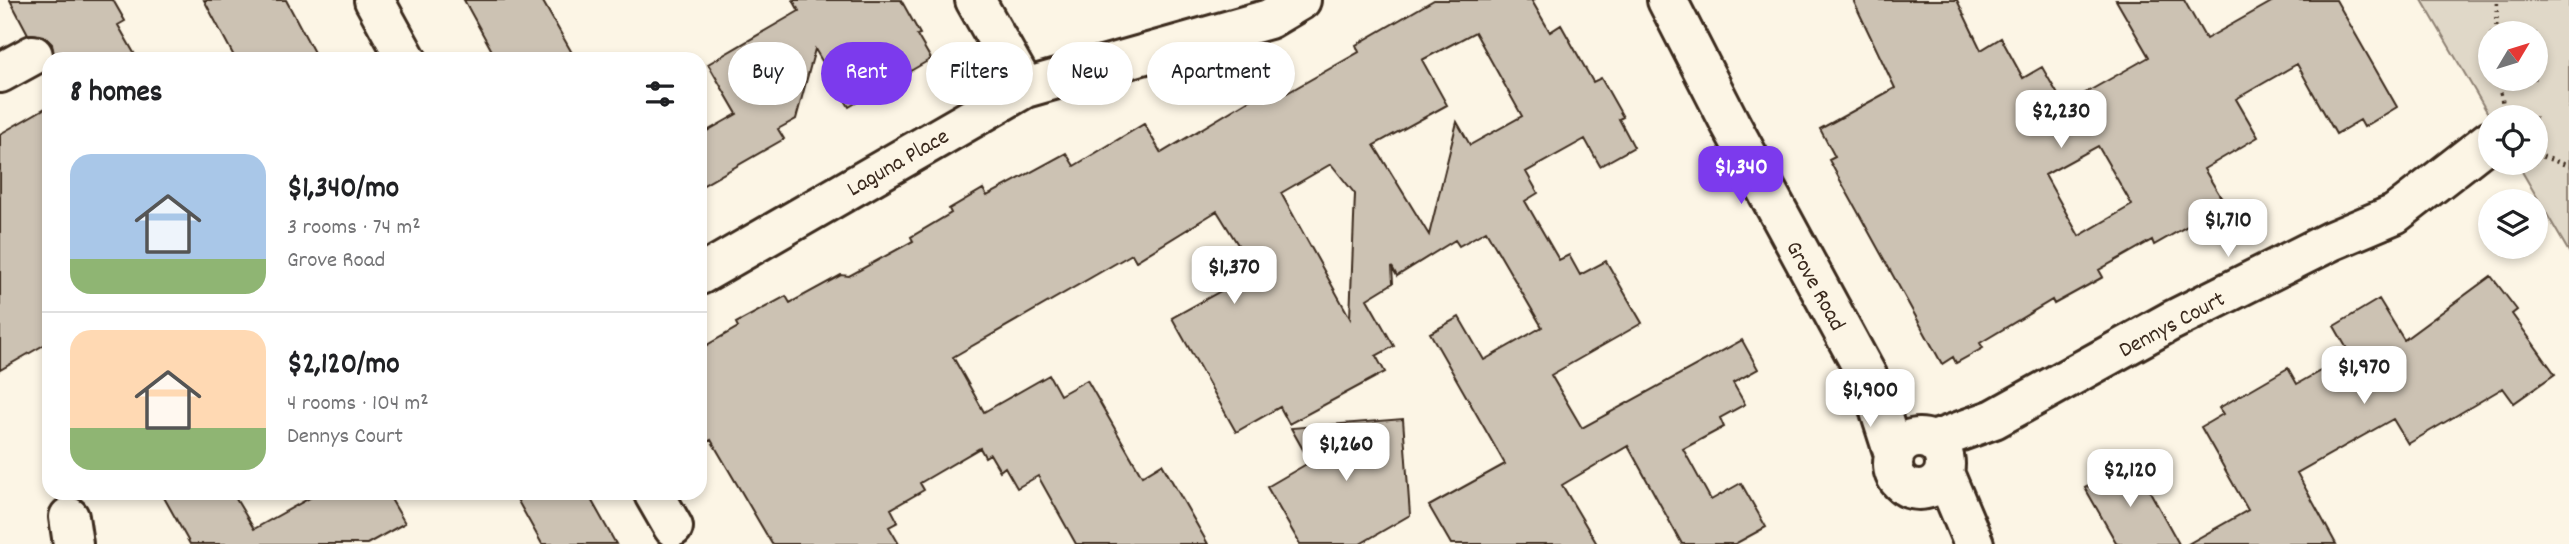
<!DOCTYPE html>
<html lang="en">
<head>
<meta charset="utf-8">
<style>
	:root { --surface:#fff; --page:#f2f2f2; --text:#202124; --muted:#757577; --line:#e0e0e0; --accent:#7c3aed }
	body { margin:0; font-family:Dekko,sans-serif; background:var(--page); color:var(--text); height:100vh; display:flex; flex-direction:column; font-size:26px; white-space:nowrap }
	* { box-sizing:border-box; margin:0 }
	p { font-size:23px; color:var(--muted) }
	.icon { flex:none; width:38px; height:38px; fill:none; stroke:currentColor; stroke-width:2; stroke-linecap:round; stroke-linejoin:round }
	.map { position:relative; flex:1; overflow:hidden }
	.panel { position:absolute; left:42px; top:52px; width:665px; height:448px; display:flex; flex-direction:column; background:var(--surface); border-radius:21px; box-shadow:0 4px 10px #0003 }
	.panel>* { flex:none }
	.banner { position:absolute; left:728px; top:42px; width:665px; height:63px; display:flex; gap:14px }
	.needle { width:46px; rotate:52deg }
	.controls { position:absolute; left:2478px; top:21px; display:grid; gap:14px }
	.controls a { display:grid; place-items:center; width:70px; height:70px; border-radius:50%; background:var(--surface); box-shadow:0 4px 10px #0003; font-size:35px }
	.price { position:absolute; translate:-50% -60px; padding:0 16px; border-radius:14px; background:#fff; color:#222; font-size:23px; line-height:46px; filter:drop-shadow(0 2px 4px #0008) }
	.price::after { content:''; position:absolute; left:50%; top:42px; width:21px; height:16px; margin-left:-10px; background:inherit; clip-path:polygon(0 0,100% 0,50% 100%) }
	.price.current { background:var(--accent); color:#fff }
	ul { padding:0; list-style:none }
	li { display:flex; align-items:center; gap:21px; height:175px; padding:0 28px }
	li+li { border-top:2px solid var(--line) }
	li span { display:grid; place-items:center; flex:none; width:196px; height:140px; border-radius:21px; color:#555 }
	li>.icon { margin-inline-start:auto }
	span .icon { width:84px; height:84px; fill:#fffc; stroke-width:1 }
	li b { font-size:30px }
	h2 { display:flex; justify-content:space-between; align-items:center; height:84px; padding:0 28px; font-size:30px }
	.pill { padding:0 24px; border-radius:32px; background:var(--surface); box-shadow:0 4px 10px #0003; font-size:24px; line-height:63px }
	.pill.current { background:var(--accent); color:#fff }
	.map>svg:first-child { display:block }
	.green { fill:#e0d8c8; stroke:#8e8173; stroke-width:2; fill-rule:evenodd }
	.building { fill:#ccc2b3; stroke:#3b2a1e; stroke-width:2; fill-rule:evenodd }
	.lines { fill:none; stroke-linecap:round; stroke-linejoin:round }
	.minor-casing { stroke:#3b2a1e; stroke-width:44 }
	.path { stroke:#3b2a1e; stroke-width:4.5; stroke-dasharray:2 5; stroke-linecap:butt }
	.minor { stroke:#fcf5e5; stroke-width:38 }
	.labels { text-anchor:middle; stroke-width:5; stroke-linejoin:round; paint-order:stroke }
	.street-label { font-size:23px; fill:#3b2a1e; stroke:#fcf5e5 }
</style>
</head>
<body>
<div class="map">
<svg width="2569" height="544" viewBox="0 0 2569 544">
	<rect width="100%" height="100%" fill="#fcf5e5"/>
	<filter id="ink" filterUnits="userSpaceOnUse"><feTurbulence type="fractalNoise" baseFrequency=".0143" numOctaves="2"/><feDisplacementMap in="SourceGraphic" scale="14" xChannelSelector="R" yChannelSelector="G"/><feConvolveMatrix kernelMatrix="1 2 1 2 8 2 1 2 1" color-interpolation-filters="sRGB"/></filter>
	<g filter="url(#ink)">
		<path class="green" d="M2422,0H2569V252L2517,163H2536V117H2490ZM2490,33H2536V79H2490Z"/>
		<path class="building" d="M10,0H113L125,21L118,25L138,60H54L52,44L44,36L28,34Z
			M204,0H286L318,60H236Z
			M464,0H542L576,60H497Z
			M793,0H901L920,34L917,35L931,59L849,107L815,49L796,119L778,129L784,139L700,187V135L737,114L708,64L799,11Z
			M1434,0H1535L1532,1L1550,32L1561,25L1593,82L1601,78L1623,117L1619,119L1634,147L1600,166L1585,139L1526,172L1538,193L1525,201L1559,260L1569,255L1580,275L1606,261L1642,323L1551,375L1582,428L1742,340L1758,369L1733,383L1745,404L1720,418L1724,427L1683,449L1711,500L1741,483L1766,527L1735,544H1682L1628,446L1562,485L1597,544H1451L1429,506L1505,464L1430,333L1459,317L1484,360L1542,327L1486,231L1459,246L1455,240L1397,276L1392,267L1393,283L1367,299L1394,346L1376,356L1385,372L1289,424L1280,407L1236,432L1172,318L1255,272L1217,211L1136,261L1132,254L953,357L984,412L1049,375L1060,395L1087,380L1142,476L1162,464L1208,544H1076L1038,476L1017,488L1005,467L1000,471L990,454L985,457L980,448L920,483L924,490L891,509L898,522L889,527L899,544H772L711,440L700,447V349L738,327L736,323L786,296L790,303L841,275L849,276L913,241L911,237L951,213L949,209L983,189L987,196L1066,153L1074,166L1144,124L1161,153L1256,96L1258,99L1279,87L1281,90L1284,88L1287,93L1359,52L1356,45ZM1475,32L1522,116L1470,145L1457,122L1429,235L1374,145L1447,105L1422,60ZM1331,164L1355,194L1350,318L1281,193Z
			M1853,0H1957L1981,50L2001,38L2023,78L2042,67L2064,105L2149,57L2116,0H2184L2206,39L2275,0H2336L2397,107L2364,127L2360,120L2336,134L2297,64L2236,99L2258,137L2204,169L2222,199L2193,215L2196,221L2154,245L2152,240L2099,270L2103,277L2054,304L2052,300L1980,343L1983,348L1956,363L1953,357L1942,364L1829,160L1835,157L1820,129L1895,88ZM2098,146L2132,205L2079,236L2045,175Z
			M49,106V342L0,370V134Z
			M2491,276L2517,310L2512,314L2555,374L2514,403L2503,388L2408,444L2393,419L2297,473L2336,544H2188L2248,510L2201,427L2223,414L2219,408L2288,368L2297,384L2350,354L2334,326L2379,299L2404,340Z
			M1403,419L1410,515L1360,544H1300L1267,487L1310,462L1291,428Z
			M2133,461L2179,544H2117L2085,488Z
			M162,494H233L254,529L317,494H388L405,523L367,544H190Z
			M514,494H588L616,544H542Z"/>
		<g class="lines">
			<g class="minor-casing">
				<path id="minor" d="M374,0L407,60
					M975,0L1025,88
					M1667,0L1730,123L1871,383L1894,455
					M0,73L33,55
					M700,275L1025,88L1269,19L1301,0
					M1893 464a26 26 0 1 1 52 0a26 26 0 1 1-52 0Z
					M1933,441L1994,419L2171,321L2331,241L2395,214L2490,140
					M1944,473L1974,544
					M654,494L673,527
					M69,517L73,544"/>
			</g>
			<path class="path" d="M2496,33L2497,0
				M2498,79L2503,105
				M2536,154L2569,166"/>
			<use href="#minor" class="minor"/>
		</g>
	</g>
	<g class="labels">
		<g class="street-label">
			<text transform="translate(897 161) rotate(-30)" y="8">Laguna Place</text>
			<text transform="translate(1817 285) rotate(61)" y="8">Grove Road</text>
			<text transform="translate(2171 323) rotate(-28)" y="8">Dennys Court</text>
		</g>
	</g>
</svg>
<div class="controls">
<a><svg class="needle" viewBox="-14 -14 28 28"><path d="M0-13l5 13h-10z" fill="#e53935"/><path d="M0 13l5-13h-10z" fill="#757577"/></svg></a>
<a><svg class="icon" aria-label="locate" viewBox="0 0 24 24"><circle cx="12" cy="12" r="6"/><path d="M12 2v4M12 18v4M2 12h4M18 12h4"/></svg></a>
<a><svg class="icon" aria-label="layers" viewBox="0 0 24 24"><path d="M12 4l9 5-9 5-9-5zM3 14l9 5 9-5"/></svg></a>
</div>
<b class="price" style="left:2061px;top:150px">$2,230</b>
<b class="price current" style="left:1741px;top:206px">$1,340</b>
<b class="price" style="left:2228px;top:259px">$1,710</b>
<b class="price" style="left:1234px;top:306px">$1,370</b>
<b class="price" style="left:2364px;top:406px">$1,970</b>
<b class="price" style="left:1870px;top:429px">$1,900</b>
<b class="price" style="left:1346px;top:483px">$1,260</b>
<b class="price" style="left:2130px;top:509px">$2,120</b>
<div class="banner">
<a class="pill">Buy</a>
<a class="pill current">Rent</a>
<a class="pill">Filters</a>
<a class="pill">New</a>
<a class="pill">Apartment</a>
</div>
<section class="panel">
<h2>8 homes<svg class="icon" aria-label="filters" viewBox="0 0 24 24"><path d="M4 7h16M4 17h16"/><circle cx="9" cy="7" r="2"/><circle cx="15" cy="17" r="2"/></svg></h2>
<ul>
<li><span style="background:linear-gradient(#a9c7e8 75%,#8fb573 0)"><svg class="icon" aria-label="home" viewBox="0 0 24 24"><path d="M3 11l9-7 9 7M6 9v11h12V9"/></svg></span><div><b>$1,340/mo</b><p>3 rooms · 74 m²</p><p>Grove Road</p></div></li>
<li><span style="background:linear-gradient(#ffd9b3 70%,#8fb573 0)"><svg class="icon" aria-label="home" viewBox="0 0 24 24"><path d="M3 11l9-7 9 7M6 9v11h12V9"/></svg></span><div><b>$2,120/mo</b><p>4 rooms · 104 m²</p><p>Dennys Court</p></div></li>
</ul>
</section>
</div>
</body>
</html>
